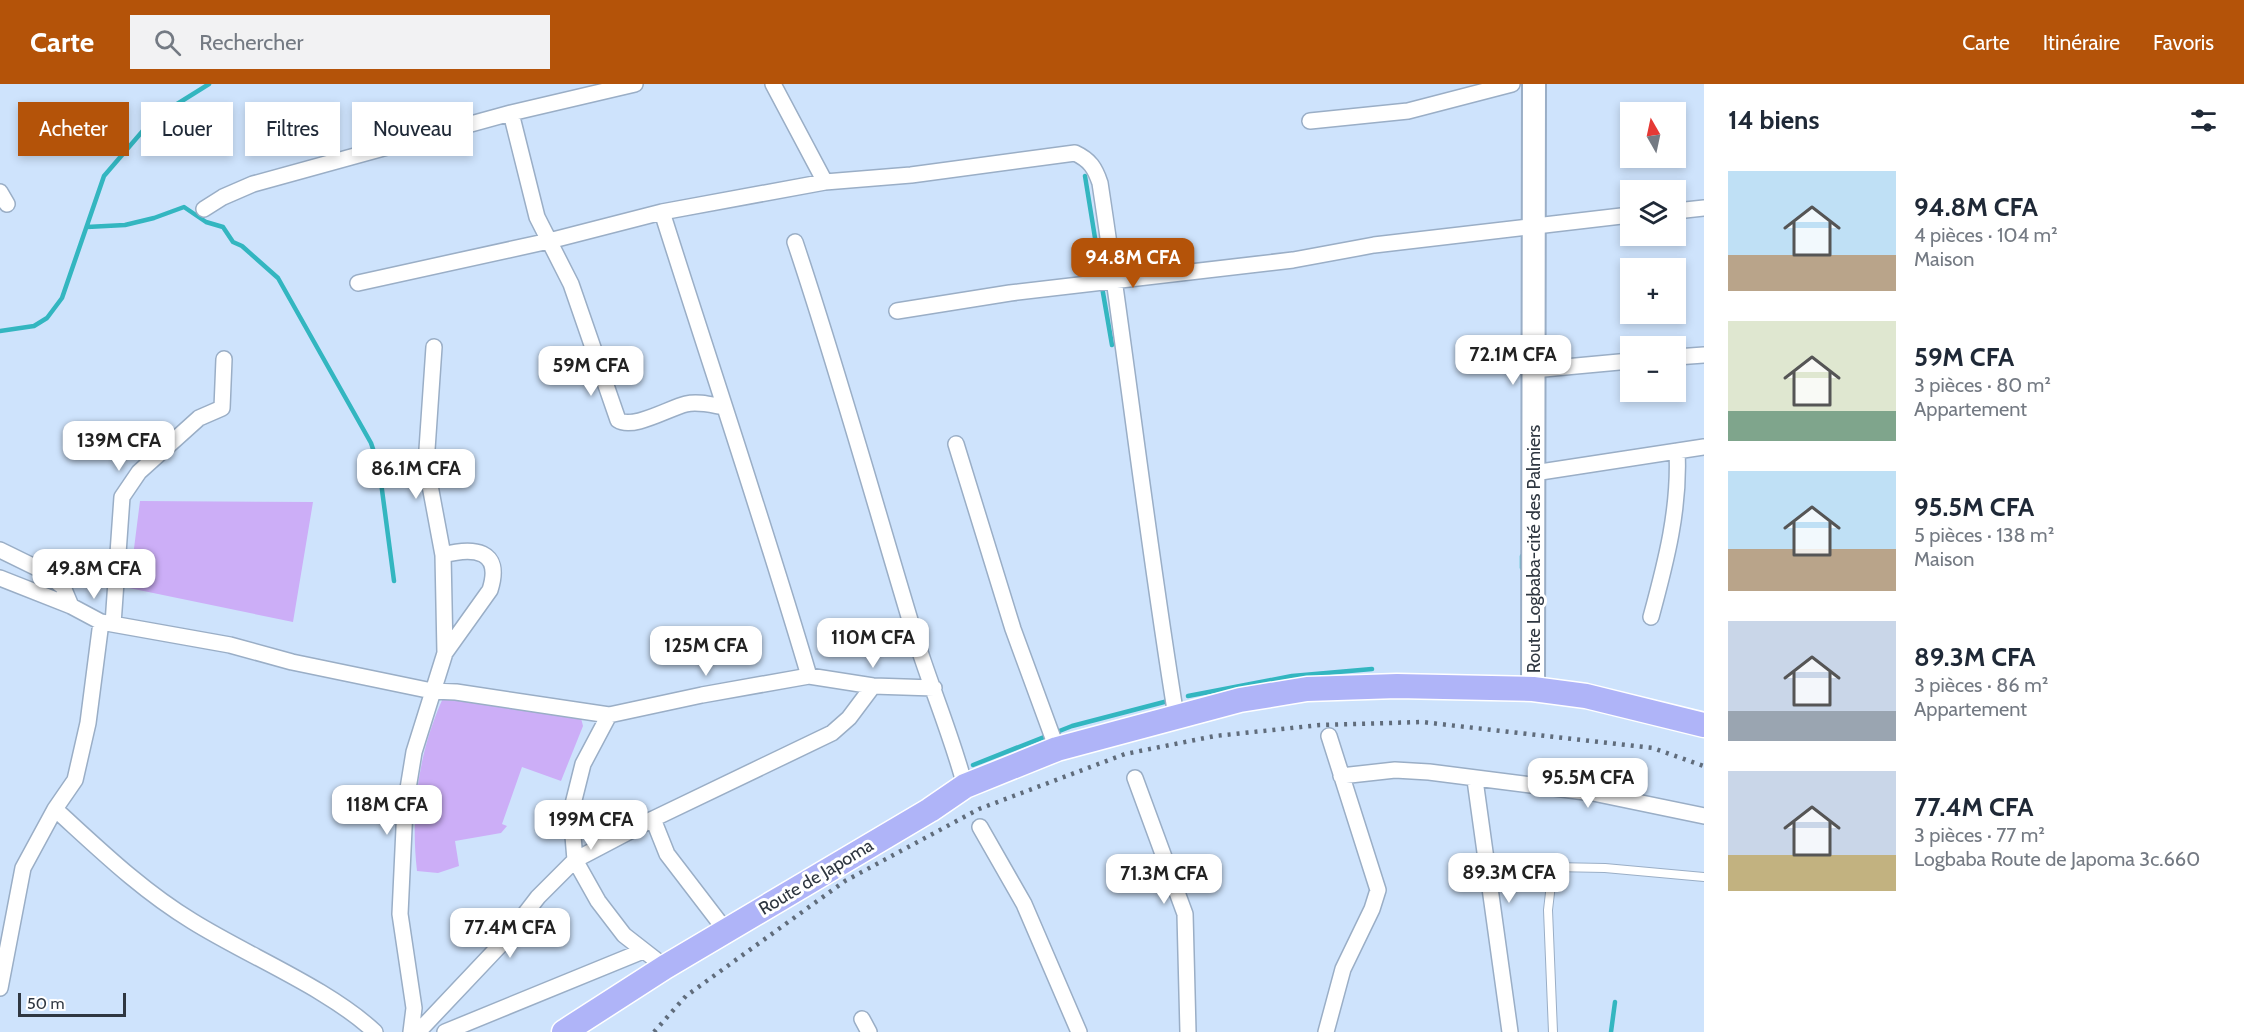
<!DOCTYPE html>
<html lang="fr">
<head>
<meta charset="utf-8">
<style>
	:root { --surface:#fff; --page:#f2f2f3; --text:#1f2937; --muted:#747a83; --accent:#b45309 }
	body { margin:0; font-family:Cabin,sans-serif; background:var(--page); color:var(--text); height:100vh; display:flex; flex-direction:column; font-size:22px; white-space:nowrap }
	* { box-sizing:border-box; margin:0 }
	p { font-size:20px; color:var(--muted) }
	.icon { flex:none; width:33px; height:33px; fill:none; stroke:currentColor; stroke-width:2; stroke-linecap:round; stroke-linejoin:round }
	.map { position:relative; flex:1; overflow:hidden }
	.sheet { display:flex; flex-direction:column; background:var(--surface); width:540px }
	.sheet>* { flex:none }
	.guide { position:absolute; left:18px; top:18px; width:570px; height:54px; display:flex; gap:12px }
	.needle { width:39px; rotate:351deg }
	.fabs { position:absolute; left:1620px; top:18px; display:grid; gap:12px }
	.fabs a { display:grid; place-items:center; width:66px; height:66px; border-radius:0px; background:var(--surface); box-shadow:0 3px 9px #0003; font-size:30px }
	.scale { position:absolute; left:18px; bottom:15px; width:108px; box-sizing:border-box; padding-left:6px; border:3px solid #2f3741; border-top:0; font-size:16px; line-height:21px; white-space:nowrap; color:#2f3741; -webkit-text-stroke:4px #fff; paint-order:stroke }
	.price { position:absolute; translate:-50% -51px; padding:0 14px; border-radius:12px; background:#fff; color:#222; font-size:20px; line-height:39px; filter:drop-shadow(0 2px 3px #0008) }
	.price::after { content:''; position:absolute; left:50%; top:36px; width:18px; height:14px; margin-left:-9px; background:inherit; clip-path:polygon(0 0,100% 0,50% 100%) }
	.price.active { background:var(--accent); color:#fff }
	ul { padding:0; list-style:none }
	li { display:flex; align-items:center; gap:18px; height:150px; padding:0 24px }
	li span { display:grid; place-items:center; flex:none; width:168px; height:120px; border-radius:0px; color:#555 }
	li>.icon { margin-inline-start:auto }
	span .icon { width:72px; height:72px; fill:#fffc; stroke-width:1 }
	li b { font-size:26px }
	h2 { display:flex; justify-content:space-between; align-items:center; height:72px; padding:0 24px; font-size:26px }
	.chip { padding:0 21px; border-radius:0px; background:var(--surface); box-shadow:0 3px 9px #0003; font-size:21px; line-height:54px }
	.chip.active { background:var(--accent); color:#fff }
	header { display:flex; align-items:center; gap:36px; box-sizing:border-box; height:84px; padding:0 30px; background:var(--accent); color:#fff }
	header strong { font-size:28px }
	nav { display:flex; gap:33px; margin-inline-start:auto; font-size:21px }
	.search { width:420px; height:54px; background:var(--page); display:flex; align-items:center; gap:15px; box-sizing:border-box; padding:0 21px; border-radius:0px; color:var(--muted); font-size:22px }
	main { display:flex; flex:1; min-height:0 }
	.map>svg:first-child { display:block }
	.green { fill:#ccaef7 }
	.lines { fill:none; stroke-linecap:round; stroke-linejoin:round }
	.stream { stroke:#33b6c0; stroke-width:4.5 }
	.lane-casing { stroke:#9aaec6; stroke-width:10 }
	.street-casing { stroke:#9aaec6; stroke-width:18 }
	.secondary-casing { stroke:#9aaec6; stroke-width:26 }
	.primary-casing { stroke:#fff; stroke-width:27 }
	.lane { stroke:#fff; stroke-width:8 }
	.street { stroke:#fff; stroke-width:15 }
	.secondary { stroke:#fff; stroke-width:22 }
	.primary { stroke:#afb4f8; stroke-width:24 }
	.rail { stroke:#606c7b; stroke-width:4.5; stroke-dasharray:3 6; stroke-linecap:butt }
	.labels { text-anchor:middle; stroke-width:6; stroke-linejoin:round; paint-order:stroke }
	.street-label { font-size:18px; fill:#2f3741; stroke:#fff }
</style>
</head>
<body>
<header>
<strong>Carte</strong>
<div class="search"><svg class="icon" aria-label="search" viewBox="0 0 24 24"><circle cx="10" cy="10" r="6"/><path d="M15 15l6 6"/></svg>Rechercher</div>
<nav><a>Carte</a><a>Itinéraire</a><a>Favoris</a></nav>
</header>
<main>
<div class="map">
<svg width="1704" height="948" viewBox="0 0 1704 948">
	<rect width="100%" height="100%" fill="#cee3fc"/>
	<path class="green" d="M140,417L313,418L293,538L129,504Z
		M445,610H464L506,624L581,634L583,642L561,697L522,683L502,740L507,742L501,749L455,757L459,782L438,789L417,787C410,727 419,664 445,610Z"/>
	<g class="lines">
		<path class="stream" d="M1085,92L1101,191
			M87,143L125,141L154,134L184,123L206,138L223,143L233,158L242,162L278,194L371,359L379,383L394,497
			M1102,203L1112,261
			M0,247L34,242L47,234L62,214L104,92L153,35L209,0
			M1522,484V472
			M1188,612L1292,592L1372,585
			M973,681L1072,642L1168,617
			M1611,948L1615,918"/>
		<g class="lane-casing">
			<path id="lane" d="M1553,948L1548,826L1553,783L1605,784L1704,793"/>
		</g>
		<g class="street-casing">
			<path id="street" d="M773,0L825,98
				M511,29L537,133L571,200L618,336C633,346 669,324 686,320C698,317 712,321 724,323
				M1310,37L1408,27L1512,0
				M0,108L7,120
				M204,125L223,113L253,100L511,29L635,0
				M1676,127L1704,124
				M662,128C711,283 763,436 809,592
				M795,158C838,286 874,417 913,546C929,599 951,649 965,702
				M358,199L549,157L662,128L825,98L911,91L1075,69C1090,76 1095,84 1100,99C1127,276 1147,455 1176,632
				M897,227L1010,209L1293,176L1374,161L1630,131
				M1676,273L1704,271
				M1533,286L1630,277
				M956,360L1013,545L1057,665
				M1534,389L1704,363
				M0,466L45,488L63,503L71,522
				M443,471C473,463 503,465 490,506L445,569
				M0,494L71,522L101,538
				M1651,533C1666,478 1680,424 1677,367
				M113,540L122,413L139,388L199,334L222,324L224,275
				M609,631L583,680L571,728L575,776L598,817L624,851L665,883
				M1341,692L1395,686L1429,688L1593,709L1704,732
				M1135,694L1185,830L1188,948
				M1475,696L1510,948
				M55,725C99,765 141,806 192,837C248,872 328,904 375,948
				M653,735L667,770L726,847
				M980,743L1024,820L1079,948
				M0,904L23,784L55,725L75,696L88,639L101,538L230,561L292,578L432,607L456,608L609,631L702,611L809,592L873,602L934,604
				M862,935L869,948
				M411,948L414,924L400,830L405,723L414,668L445,569L443,471L426,380L434,263
				M418,948L505,856L538,813L575,776L653,735L832,649L849,634L873,602
				M445,948L643,867
				M1326,948L1343,885L1372,825L1378,806L1329,652"/>
		</g>
		<g class="secondary-casing">
			<path id="secondary" d="M1533,605L1534,0"/>
		</g>
		<g class="primary-casing">
			<path id="primary" d="M564,948L665,883L930,726L965,702L1057,665L1240,616L1307,605L1397,602L1533,605L1586,612L1704,641"/>
		</g>
		<use href="#lane" class="lane"/>
		<use href="#street" class="street"/>
		<use href="#secondary" class="secondary"/>
		<use href="#primary" class="primary"/>
		<path class="rail" d="M654,948L686,912L845,797L979,725L1125,670L1215,652L1320,641L1422,638L1653,664L1704,682"/>
	</g>
	<g class="labels">
		<g class="street-label">
			<text transform="translate(1534 465) rotate(-90)" y="6">Route Logbaba-cité des Palmiers</text>
			<text transform="translate(816 793) rotate(-31)" y="6">Route de Japoma</text>
		</g>
	</g>
</svg>
<div class="fabs">
<a><svg class="needle" viewBox="-14 -14 28 28"><path d="M0-13l5 13h-10z" fill="#e53935"/><path d="M0 13l5-13h-10z" fill="#747a83"/></svg></a>
<a><svg class="icon" aria-label="layers" viewBox="0 0 24 24"><path d="M12 4l9 5-9 5-9-5zM3 14l9 5 9-5"/></svg></a>
<a>+</a>
<a>−</a>
</div>
<div class="scale">50 m</div>
<b class="price active" style="left:1133px;top:205px">94.8M CFA</b>
<b class="price" style="left:1513px;top:302px">72.1M CFA</b>
<b class="price" style="left:591px;top:313px">59M CFA</b>
<b class="price" style="left:119px;top:388px">139M CFA</b>
<b class="price" style="left:416px;top:416px">86.1M CFA</b>
<b class="price" style="left:94px;top:516px">49.8M CFA</b>
<b class="price" style="left:873px;top:585px">110M CFA</b>
<b class="price" style="left:706px;top:593px">125M CFA</b>
<b class="price" style="left:1588px;top:725px">95.5M CFA</b>
<b class="price" style="left:387px;top:752px">118M CFA</b>
<b class="price" style="left:591px;top:767px">199M CFA</b>
<b class="price" style="left:1509px;top:820px">89.3M CFA</b>
<b class="price" style="left:1164px;top:821px">71.3M CFA</b>
<b class="price" style="left:510px;top:875px">77.4M CFA</b>
<div class="guide">
<a class="chip active">Acheter</a>
<a class="chip">Louer</a>
<a class="chip">Filtres</a>
<a class="chip">Nouveau</a>
</div>
</div>
<section class="sheet">
<h2>14 biens<svg class="icon" aria-label="filters" viewBox="0 0 24 24"><path d="M4 7h16M4 17h16"/><circle cx="9" cy="7" r="2"/><circle cx="15" cy="17" r="2"/></svg></h2>
<ul>
<li><span style="background:linear-gradient(#bfe0f5 70%,#b9a48a 0)"><svg class="icon" aria-label="home" viewBox="0 0 24 24"><path d="M3 11l9-7 9 7M6 9v11h12V9"/></svg></span><div><b>94.8M CFA</b><p>4 pièces · 104 m²</p><p>Maison</p></div></li>
<li><span style="background:linear-gradient(#dfe7d0 75%,#7fa58c 0)"><svg class="icon" aria-label="home" viewBox="0 0 24 24"><path d="M3 11l9-7 9 7M6 9v11h12V9"/></svg></span><div><b>59M CFA</b><p>3 pièces · 80 m²</p><p>Appartement</p></div></li>
<li><span style="background:linear-gradient(#bfe0f5 65%,#b9a48a 0)"><svg class="icon" aria-label="home" viewBox="0 0 24 24"><path d="M3 11l9-7 9 7M6 9v11h12V9"/></svg></span><div><b>95.5M CFA</b><p>5 pièces · 138 m²</p><p>Maison</p></div></li>
<li><span style="background:linear-gradient(#c9d6e8 75%,#9aa5b1 0)"><svg class="icon" aria-label="home" viewBox="0 0 24 24"><path d="M3 11l9-7 9 7M6 9v11h12V9"/></svg></span><div><b>89.3M CFA</b><p>3 pièces · 86 m²</p><p>Appartement</p></div></li>
<li><span style="background:linear-gradient(#c9d6e8 70%,#c2b280 0)"><svg class="icon" aria-label="home" viewBox="0 0 24 24"><path d="M3 11l9-7 9 7M6 9v11h12V9"/></svg></span><div><b>77.4M CFA</b><p>3 pièces · 77 m²</p><p>Logbaba Route de Japoma 3c.660</p></div></li>
</ul>
</section>
</main>
</body>
</html>
